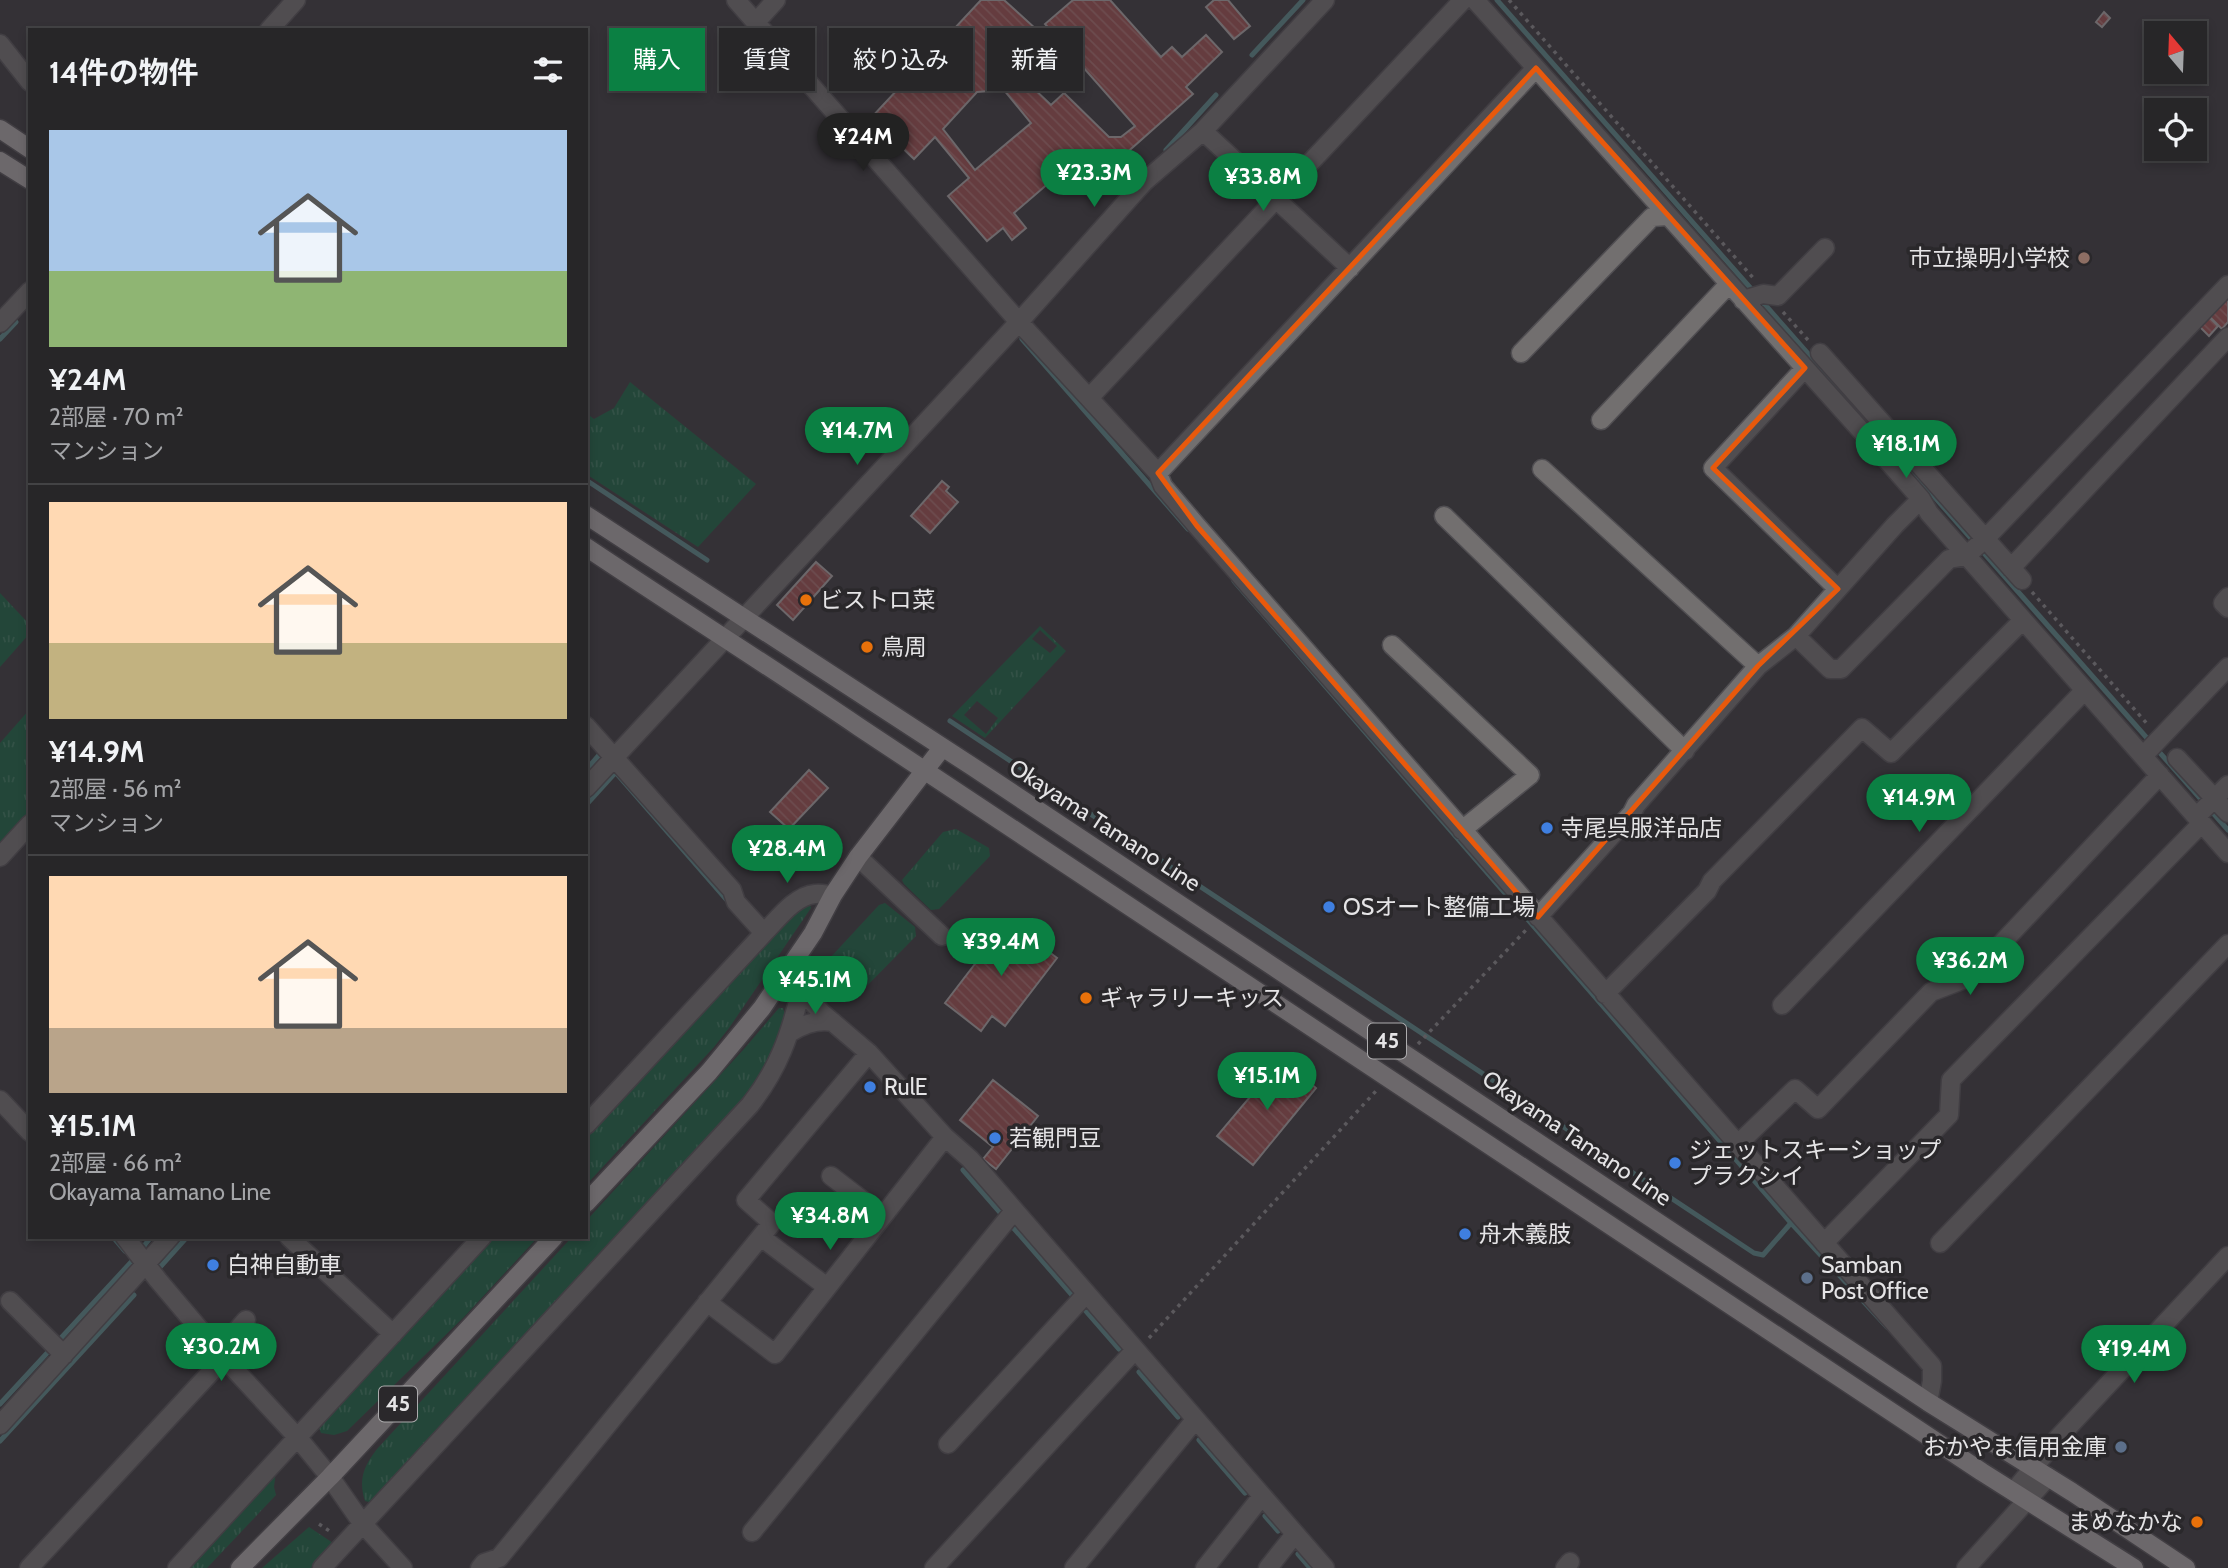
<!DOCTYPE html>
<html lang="ja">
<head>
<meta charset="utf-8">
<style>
	:root { --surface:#272628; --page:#333234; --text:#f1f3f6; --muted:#a4a5a8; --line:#434345; --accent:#0b8043 }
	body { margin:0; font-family:Cabin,"Noto Sans JP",sans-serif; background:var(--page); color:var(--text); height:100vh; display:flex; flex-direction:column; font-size:26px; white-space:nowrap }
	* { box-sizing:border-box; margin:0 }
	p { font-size:23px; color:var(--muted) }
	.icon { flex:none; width:38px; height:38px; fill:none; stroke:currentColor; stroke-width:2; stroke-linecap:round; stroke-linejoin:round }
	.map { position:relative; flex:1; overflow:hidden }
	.drawer { position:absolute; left:28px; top:28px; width:560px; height:1211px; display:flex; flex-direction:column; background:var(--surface); border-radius:0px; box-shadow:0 4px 10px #0003,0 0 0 2px var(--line) }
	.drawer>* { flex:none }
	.top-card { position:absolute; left:609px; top:28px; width:665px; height:63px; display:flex; gap:14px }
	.needle { width:46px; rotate:341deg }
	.buttons { position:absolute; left:2144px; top:21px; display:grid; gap:14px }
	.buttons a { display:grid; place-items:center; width:63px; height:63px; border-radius:0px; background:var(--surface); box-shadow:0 4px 10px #0003,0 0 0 2px var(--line); font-size:35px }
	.price { position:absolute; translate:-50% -60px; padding:0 16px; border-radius:24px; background:var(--accent); color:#fff; font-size:23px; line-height:46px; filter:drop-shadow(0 2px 4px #0008) }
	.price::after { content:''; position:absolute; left:50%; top:42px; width:21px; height:16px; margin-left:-10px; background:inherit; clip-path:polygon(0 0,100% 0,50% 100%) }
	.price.active { background:#222; color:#fff }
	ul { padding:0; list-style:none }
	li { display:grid; align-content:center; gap:14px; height:371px; padding:0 21px }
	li+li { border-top:2px solid var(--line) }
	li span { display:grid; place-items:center; height:217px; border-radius:0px; color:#555 }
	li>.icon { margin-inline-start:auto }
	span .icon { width:126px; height:126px; fill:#fffc; stroke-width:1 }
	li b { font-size:30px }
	h2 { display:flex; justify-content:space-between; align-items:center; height:84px; padding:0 21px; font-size:30px }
	.chip { padding:0 24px; border-radius:0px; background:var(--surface); box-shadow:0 4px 10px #0003,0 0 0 2px var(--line); font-size:24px; line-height:63px }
	.chip.active { background:var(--accent); color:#fff }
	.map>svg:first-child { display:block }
	.grass { fill:url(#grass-tufts); fill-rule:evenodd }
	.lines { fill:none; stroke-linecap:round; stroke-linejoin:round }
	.stream { stroke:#58898a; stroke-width:5 }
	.building { fill:url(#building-back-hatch); stroke:#afa8a8; stroke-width:2; fill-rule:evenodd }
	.minor-casing { stroke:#504e52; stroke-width:21 }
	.major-casing { stroke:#504e52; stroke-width:21 }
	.path { stroke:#8a898c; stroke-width:3.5; stroke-dasharray:3.5 5; stroke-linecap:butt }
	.minor { stroke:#726f6f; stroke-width:18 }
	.major { stroke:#b0aaab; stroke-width:18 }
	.marked { fill:none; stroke:#e8590c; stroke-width:5; stroke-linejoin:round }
	.education-dot { fill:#8d6e63; stroke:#2a282b; stroke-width:2.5 }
	.food-dot { fill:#e8710a; stroke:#2a282b; stroke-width:2.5 }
	.shop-dot { fill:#3f7fe0; stroke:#2a282b; stroke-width:2.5 }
	.service-dot { fill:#5c6f8a; stroke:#2a282b; stroke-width:2.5 }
	.labels { text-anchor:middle; stroke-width:7; stroke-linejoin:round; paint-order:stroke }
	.shield { fill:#2a282b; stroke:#adacae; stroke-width:2 }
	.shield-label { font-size:21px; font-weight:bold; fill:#e5e4e6 }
	.poi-label { font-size:23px; fill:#e5e4e6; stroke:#2a282b; text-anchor:start }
	.street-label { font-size:23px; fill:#e5e4e6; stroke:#2a282b }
</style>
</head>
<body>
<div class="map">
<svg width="2228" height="1568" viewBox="0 0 2228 1568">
	<defs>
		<pattern id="grass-tufts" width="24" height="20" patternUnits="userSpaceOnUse" patternTransform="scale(1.75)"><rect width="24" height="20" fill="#0e613d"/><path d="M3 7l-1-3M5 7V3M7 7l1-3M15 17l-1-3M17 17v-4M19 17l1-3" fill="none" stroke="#317859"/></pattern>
		<pattern id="building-back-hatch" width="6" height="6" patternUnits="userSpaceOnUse" patternTransform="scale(1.75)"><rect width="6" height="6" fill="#9f4a49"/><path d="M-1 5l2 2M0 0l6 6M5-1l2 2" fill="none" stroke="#b16d6c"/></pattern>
	</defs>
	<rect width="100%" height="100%" fill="#343236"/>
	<path class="grass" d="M630,382L756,484L698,547L586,474V413L594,419L614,408Z
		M0,593L30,625V633L0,667Z
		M1040,626L1066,651L985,738L952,716ZM1040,630L1057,646L1050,653L1032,639ZM977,701L998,718L986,734L964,715Z
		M30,709V810L0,843V743Z
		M956,829L989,848L990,856L939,909L931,910L904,884L902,880L943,832Z
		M885,903L915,927L916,936L854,999L849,1002C840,998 823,981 824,970C824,968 828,961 829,959L879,905Z
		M806,904L810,905L811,908L729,1028L714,1047L586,1185V1135L709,1002Z
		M779,1008H783L786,1018L763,1072L741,1104L373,1501L369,1502L365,1501C358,1479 364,1466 377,1449L572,1237H586V1221L744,1049Z
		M491,1237H538L464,1317L347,1431L334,1435L321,1433L319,1428L321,1423Z
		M276,1471L274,1487L276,1495L207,1568H187Z
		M309,1527L333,1543L311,1568H262Z"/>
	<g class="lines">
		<path class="stream" d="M1497,0L1754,292
			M1252,55L1303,0
			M1166,150L1216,95
			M1760,299L2228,830
			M0,339L16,322
			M1022,339L1188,529
			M586,480L707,560
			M1234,581L1791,1223L1887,1327
			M950,721L1754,1253L1763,1255L1791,1223
			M611,767L726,899
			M586,770L600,754
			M586,805L615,773
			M963,1170L1119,1349
			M113,1237L125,1251
			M161,1266L187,1237
			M1139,1372L1178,1417
			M0,1404L133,1260L151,1237
			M1199,1440L1245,1493
			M0,1441L134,1295
			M1265,1516L1278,1531
			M1298,1554L1310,1568"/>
	</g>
	<path class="building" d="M981,0H1004L1036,29L1006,62L1051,105L1064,93L1109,137H1121L1135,126L1045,24L1073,0H1110L1161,57L1172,47L1182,57L1206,35L1222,52L1186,87L1193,94L1114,164L1115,172L1109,171L1089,185L1072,163L1014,213L1026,228L1012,240L1003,228L987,241L948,196L969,178L935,137L914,159L871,118ZM1004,90L1031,123L975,170L943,129L977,92Z
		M1214,0H1228L1250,26L1234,39L1206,7Z
		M2104,12L2110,18L2102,27L2096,22Z
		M2228,297V322L2222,329L2210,317Z
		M2208,316L2218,326L2209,336L2199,326Z
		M942,481L949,487L946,491L958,502L930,533L911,516Z
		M816,562L832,576L793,620L777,605Z
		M809,770L828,788L789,829L770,812Z
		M1008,921L1057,958L1005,1026L992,1016L981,1031L945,1003Z
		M1282,1059L1316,1088L1253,1165L1217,1136Z
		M993,1080L1038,1116L996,1169L983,1159L993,1147L960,1120Z"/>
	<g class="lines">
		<g class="minor-casing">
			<path id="minor" d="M736,0L1019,322L1158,473L1163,486L1197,526L1932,1366V1381L1928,1402
				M1475,0L1865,435L1921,499L1929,513L2228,853
				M756,22L776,0
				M269,30L296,0
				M0,44L30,82
				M1203,131L1350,268
				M1743,300L1763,294L1778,296L1825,248
				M0,323L30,291
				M1521,353L1652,217L1667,216
				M1820,353L2022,580
				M1805,368L1713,468L1838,589
				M1089,398L1463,0
				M1601,420L1729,284
				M1542,469L1758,666
				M1158,473L1536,68
				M1444,516L1685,751
				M2011,568L2228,337
				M2228,597L2223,603L2228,608
				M1796,636L1830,669H1841L1949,559L1966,556L1985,539L2228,285
				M1392,645L1530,775L1462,830
				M586,726L732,890L736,902L764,933
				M2143,756L2228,667
				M2177,758L2228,813
				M586,788L1019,322L1144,182L1203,131L1325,0
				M2196,817L2228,785
				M0,857L30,824
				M858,857L942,936
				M1538,917L1632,813L1636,805L1758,666L1796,636L1895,525L1921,499
				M791,967L801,990L822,1013L869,1053L945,1137L970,1159L1325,1568
				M1605,994L1707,891L1712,881L1862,728L1891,753L2023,620
				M1782,1005L2085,690
				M791,1032C804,1024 817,1019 833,1022
				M0,1100L30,1132
				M586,1125L764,933C778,919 794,896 815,894C821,893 827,895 833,895
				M1738,1144L1795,1089L1818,1109L1931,992L1970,977L2160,775
				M831,1176L883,1216
				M125,1237L158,1280L224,1358L298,1438L330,1477L362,1523L403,1568
				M289,1237L393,1334
				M761,1237L827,1287
				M1824,1243L1949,1115L1951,1080L2202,823
				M1940,1243L2228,944
				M10,1301L64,1355
				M707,1302L775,1354L945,1137
				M218,1352L246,1320
				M0,1425L170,1237
				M948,1444L1086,1294
				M2014,1491L2058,1438L2228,1256
				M752,1532L1014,1211
				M29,1568L224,1358
				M177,1568L482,1237
				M322,1568L750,1105C779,1068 790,1035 801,990
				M480,1568L484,1563L499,1558L772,1223L746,1200L869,1053
				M934,1568L1134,1351
				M1074,1568L1195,1420
				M1205,1568L1262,1496
				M1268,1568L1295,1534
				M1565,1568L1570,1562
				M1966,1568L2048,1477"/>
		</g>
		<g class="major-casing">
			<path id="major" d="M0,129L30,149
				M0,161L30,180
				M586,515L973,767L1928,1402L2072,1492L2186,1568
				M586,547C677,608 769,666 859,727L1982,1472L2134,1568
				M586,1203L709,1072L762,1008L813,933L833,895L858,857L942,748
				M240,1568L330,1477L554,1237"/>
		</g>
		<path class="path" d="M1509,0L1755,280
			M1783,312L1808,340
			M2032,592L2149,726
			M1418,1044L1526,930
			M1149,1338L1376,1091
			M319,1524L331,1532"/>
		<use href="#minor" class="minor"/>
		<use href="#major" class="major"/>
	</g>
	<path d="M0 0H2228V1568H0ZM1536,68L1805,368L1713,468L1838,589L1758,666L1538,917L1197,526L1158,473Z" fill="#343236" fill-opacity=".55" fill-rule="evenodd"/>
	<path class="marked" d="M1536,68L1805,368L1713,468L1838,589L1758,666L1538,917L1197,526L1158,473Z"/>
	<circle class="education-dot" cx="2084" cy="258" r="7"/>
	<g class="food-dot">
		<circle cx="806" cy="600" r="7"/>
		<circle cx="867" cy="647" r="7"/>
		<circle cx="1086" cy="998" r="7"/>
		<circle cx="2197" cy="1522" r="7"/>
	</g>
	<g class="shop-dot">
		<circle cx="1547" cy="828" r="7"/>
		<circle cx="1329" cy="907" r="7"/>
		<circle cx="870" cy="1087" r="7"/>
		<circle cx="995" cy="1138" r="7"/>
		<circle cx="1675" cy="1163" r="7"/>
		<circle cx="1465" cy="1234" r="7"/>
		<circle cx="213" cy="1265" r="7"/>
	</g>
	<g class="service-dot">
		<circle cx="1807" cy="1278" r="7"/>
		<circle cx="2121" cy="1447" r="7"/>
	</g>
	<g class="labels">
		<g class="shield">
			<rect x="1368" y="1023.5" width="38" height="35" rx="5"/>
			<rect x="379" y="1386.5" width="38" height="35" rx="5"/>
		</g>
		<g class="shield-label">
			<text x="1387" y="1048">45</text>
			<text x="398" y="1411">45</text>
		</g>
		<g class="poi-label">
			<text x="2070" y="266" text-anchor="end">市立操明小学校</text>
			<text x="820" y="608">ビストロ菜</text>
			<text x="881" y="655">鳥周</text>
			<text x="1561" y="836">寺尾呉服洋品店</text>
			<text x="1343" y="915">OSオート整備工場</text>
			<text x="1100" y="1006">ギャラリーキッス</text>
			<text x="884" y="1095">RulE</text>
			<text x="1009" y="1146">若観門豆</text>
			<text x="1689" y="1158">ジェットスキーショップ<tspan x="1689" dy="26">プラクシイ</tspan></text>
			<text x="1479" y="1242">舟木義肢</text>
			<text x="227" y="1273">白神自動車</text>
			<text x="1821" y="1273">Samban<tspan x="1821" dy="26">Post Office</tspan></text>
			<text x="2107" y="1455" text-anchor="end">おかやま信用金庫</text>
			<text x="2183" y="1530" text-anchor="end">まめなかな</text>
		</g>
		<g class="street-label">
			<text transform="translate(1105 825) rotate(33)" y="8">Okayama Tamano Line</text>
			<text transform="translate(1577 1138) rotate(34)" y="8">Okayama Tamano Line</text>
		</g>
	</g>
</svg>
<div class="buttons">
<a><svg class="needle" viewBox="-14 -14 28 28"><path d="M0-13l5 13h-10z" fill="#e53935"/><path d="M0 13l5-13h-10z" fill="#a4a5a8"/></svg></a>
<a><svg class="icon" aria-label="locate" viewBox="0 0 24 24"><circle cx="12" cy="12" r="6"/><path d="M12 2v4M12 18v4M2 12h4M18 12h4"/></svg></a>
</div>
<b class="price active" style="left:863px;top:173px">¥24M</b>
<b class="price" style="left:1094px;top:209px">¥23.3M</b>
<b class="price" style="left:1263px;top:213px">¥33.8M</b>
<b class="price" style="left:857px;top:467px">¥14.7M</b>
<b class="price" style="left:1906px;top:480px">¥18.1M</b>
<b class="price" style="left:1919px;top:834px">¥14.9M</b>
<b class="price" style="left:787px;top:885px">¥28.4M</b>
<b class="price" style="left:1001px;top:978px">¥39.4M</b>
<b class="price" style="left:1970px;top:997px">¥36.2M</b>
<b class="price" style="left:815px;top:1016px">¥45.1M</b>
<b class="price" style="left:1267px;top:1112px">¥15.1M</b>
<b class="price" style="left:830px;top:1252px">¥34.8M</b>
<b class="price" style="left:221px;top:1383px">¥30.2M</b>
<b class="price" style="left:2134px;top:1385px">¥19.4M</b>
<div class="top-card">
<a class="chip active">購入</a>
<a class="chip">賃貸</a>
<a class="chip">絞り込み</a>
<a class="chip">新着</a>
</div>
<section class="drawer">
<h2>14件の物件<svg class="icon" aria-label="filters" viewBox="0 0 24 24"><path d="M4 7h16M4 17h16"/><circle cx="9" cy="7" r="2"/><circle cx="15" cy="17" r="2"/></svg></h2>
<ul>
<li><span style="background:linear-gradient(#a9c7e8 65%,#8fb573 0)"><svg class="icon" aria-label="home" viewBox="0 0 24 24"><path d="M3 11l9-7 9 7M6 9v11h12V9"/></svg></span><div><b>¥24M</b><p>2部屋 · 70 m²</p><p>マンション</p></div></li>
<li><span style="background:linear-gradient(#ffd9b3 65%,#c2b280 0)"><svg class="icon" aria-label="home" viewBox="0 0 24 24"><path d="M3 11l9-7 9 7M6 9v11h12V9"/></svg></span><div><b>¥14.9M</b><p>2部屋 · 56 m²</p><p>マンション</p></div></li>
<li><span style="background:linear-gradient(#ffd9b3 70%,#b9a48a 0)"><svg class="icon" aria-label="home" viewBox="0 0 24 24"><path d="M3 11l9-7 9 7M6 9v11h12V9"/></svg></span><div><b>¥15.1M</b><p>2部屋 · 66 m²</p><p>Okayama Tamano Line</p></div></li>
</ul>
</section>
</div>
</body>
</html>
